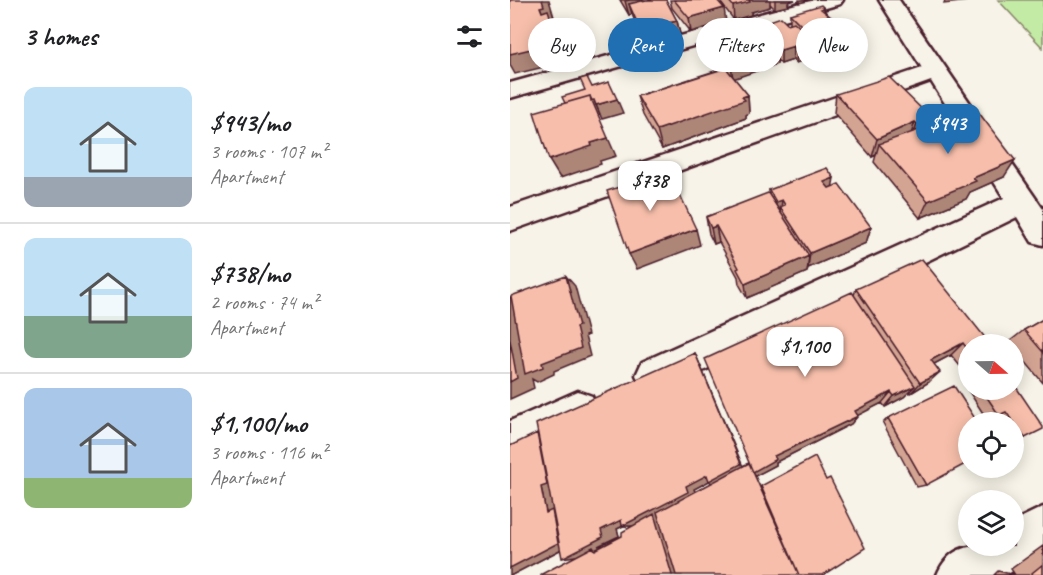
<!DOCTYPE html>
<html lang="en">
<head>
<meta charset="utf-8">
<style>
	:root { --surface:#fff; --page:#f2f2f2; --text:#202124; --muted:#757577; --line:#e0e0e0; --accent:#1f6fb2 }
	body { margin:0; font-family:Caveat,sans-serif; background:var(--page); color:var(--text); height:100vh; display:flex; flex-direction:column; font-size:22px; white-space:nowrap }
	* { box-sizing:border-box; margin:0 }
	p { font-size:20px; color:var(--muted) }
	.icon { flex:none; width:33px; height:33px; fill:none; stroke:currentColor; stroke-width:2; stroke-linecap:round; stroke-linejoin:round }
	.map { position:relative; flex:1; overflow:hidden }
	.drawer { display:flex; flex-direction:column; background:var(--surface); width:510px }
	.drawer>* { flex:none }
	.hud { position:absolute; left:18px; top:18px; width:424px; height:54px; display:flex; gap:12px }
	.needle { width:39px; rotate:110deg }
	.tools { position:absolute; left:448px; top:334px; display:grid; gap:12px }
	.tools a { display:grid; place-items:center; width:66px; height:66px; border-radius:50%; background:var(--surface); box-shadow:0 3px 15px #0003; font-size:30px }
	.price { position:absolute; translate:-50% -51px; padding:0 14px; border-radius:12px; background:#fff; color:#222; font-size:20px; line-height:39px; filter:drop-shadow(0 2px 3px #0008) }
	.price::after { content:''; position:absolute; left:50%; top:36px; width:18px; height:14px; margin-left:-9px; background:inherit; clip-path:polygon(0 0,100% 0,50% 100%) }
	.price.current { background:var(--accent); color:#fff }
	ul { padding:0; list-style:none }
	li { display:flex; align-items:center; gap:18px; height:150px; padding:0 24px }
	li+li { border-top:2px solid var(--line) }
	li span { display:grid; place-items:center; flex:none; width:168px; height:120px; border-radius:12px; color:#555 }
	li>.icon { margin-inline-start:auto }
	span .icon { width:72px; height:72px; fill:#fffc; stroke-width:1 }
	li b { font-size:26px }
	h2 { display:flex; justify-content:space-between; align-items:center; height:72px; padding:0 24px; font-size:26px }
	.chip { padding:0 21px; border-radius:27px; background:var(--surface); box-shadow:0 3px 15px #0003; font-size:21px; line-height:54px }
	.chip.current { background:var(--accent); color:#fff }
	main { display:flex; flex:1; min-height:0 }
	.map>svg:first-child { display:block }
	.green { fill:#c4eba6; stroke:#878568; stroke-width:1.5 }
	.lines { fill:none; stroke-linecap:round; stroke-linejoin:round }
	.minor-casing { stroke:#4a1f2b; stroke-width:5 }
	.minor { fill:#f7f3e8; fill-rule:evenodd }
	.wall { fill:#d4a493; stroke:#4a1f2b; stroke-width:1.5; fill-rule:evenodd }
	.shaded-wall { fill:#ad8678; stroke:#4a1f2b; stroke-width:1.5 }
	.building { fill:#f7bfab; stroke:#4a1f2b; stroke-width:1.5 }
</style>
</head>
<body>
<main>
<section class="drawer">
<h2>3 homes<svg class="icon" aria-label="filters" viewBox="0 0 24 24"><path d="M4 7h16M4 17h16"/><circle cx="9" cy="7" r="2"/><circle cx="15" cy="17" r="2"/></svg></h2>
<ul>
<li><span style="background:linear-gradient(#bfe0f5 75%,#9aa5b1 0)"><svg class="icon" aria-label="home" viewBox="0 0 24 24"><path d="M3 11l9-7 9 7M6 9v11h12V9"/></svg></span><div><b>$943/mo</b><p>3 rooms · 107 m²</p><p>Apartment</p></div></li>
<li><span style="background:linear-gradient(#bfe0f5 65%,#7fa58c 0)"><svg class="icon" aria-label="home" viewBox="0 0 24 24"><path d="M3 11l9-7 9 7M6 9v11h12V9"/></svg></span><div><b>$738/mo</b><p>2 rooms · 74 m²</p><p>Apartment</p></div></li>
<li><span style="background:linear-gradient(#a9c7e8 75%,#8fb573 0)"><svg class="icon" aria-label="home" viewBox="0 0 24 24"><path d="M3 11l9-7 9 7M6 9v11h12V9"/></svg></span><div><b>$1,100/mo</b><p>3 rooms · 116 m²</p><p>Apartment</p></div></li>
</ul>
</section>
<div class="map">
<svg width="533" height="575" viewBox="0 0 533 575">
	<rect width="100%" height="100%" fill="#f7f3e8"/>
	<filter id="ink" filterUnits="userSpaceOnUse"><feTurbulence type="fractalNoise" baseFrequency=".0167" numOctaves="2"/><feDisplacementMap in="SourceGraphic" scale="12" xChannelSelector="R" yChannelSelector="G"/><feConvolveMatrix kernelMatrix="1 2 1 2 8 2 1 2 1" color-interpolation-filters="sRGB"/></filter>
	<g filter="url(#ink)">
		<path class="green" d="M488,0H533V48Z"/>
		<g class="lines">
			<g class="minor-casing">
				<path id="minor" d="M301,0H333L330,4L0,98V83Z
					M369,0H389L533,209V245L522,242L507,217L158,388L145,393L132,388L126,375L132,362L494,198L421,81L0,231V207L412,68Z
					M68,391L82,396L87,410L82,424L0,462V421Z
					M533,507V553L496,575H427C442,539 470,546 504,546V521Z"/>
			</g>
			<use href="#minor" class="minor"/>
		</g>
		<path class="wall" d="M110,0H156L167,21L170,34L133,43L122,14L119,15Z
			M160,0H207L216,22L181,32L162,8Z
			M211,0H285L278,2V6L265,9L260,4V7L241,12V15L224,20L211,3Z
			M314,8V10L344,45L306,55L305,54V56L286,63L283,60L271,64L267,60V64L224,78L238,95L239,113L236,115V118L152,149L133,115L127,96L214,68L198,48L196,34L245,28V26L278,24L280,23V14Z
			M326,94L422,119L419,126L494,177L460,192L456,199L410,218L364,162L366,155L362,157L324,113Z
			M322,187L361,227L356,243L298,268L297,272L237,298L229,284L228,277L209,242L204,244L199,234L196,217L259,194V190Z
			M346,289L459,345V361L450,366L441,355L424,364L419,382L401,393L400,391L394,397L375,407L372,403L348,415L341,424L266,462V465L245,476L289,575L66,556L50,550L2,575L27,433L185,353L232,466L239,463L344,295ZM199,481L202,483L185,492L184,489ZM113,526H123L112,536L93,546H88L109,536L107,529Z
			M533,319V383L504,348V345H501L499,342L514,330Z
			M459,385V390H504L515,438L504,442V423H488L485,418L478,421L456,387Z
			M378,418L416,485L407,487L373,423Z
			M533,546V575H505L501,569Z
			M488,571L505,575H484Z"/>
		<path class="shaded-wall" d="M32,0H39L44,17H41L59,61L5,74L0,65V54L32,12L30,7Z
			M120,0H152L119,4L122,14L119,15L115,1Z
			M238,0H260V7L241,12V15L224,20L223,6Z
			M265,0H285L278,2V6L265,9Z
			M289,0H302L289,3Z
			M435,0H468L434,4Z
			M214,8L216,22L181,32L179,18Z
			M167,21L170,34L133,43L130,29Z
			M346,31L344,45L306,55L307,41Z
			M306,42L305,56L286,63L287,49Z
			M284,46L283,60L271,64V50Z
			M267,50V64L223,79L221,65Z
			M238,95L239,113L236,115V118L152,149L147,130Z
			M107,99L113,113L92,119L86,105Z
			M84,100L90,114L63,121L56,108Z
			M422,119L415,137L401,142L407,124Z
			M405,122L399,140L369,144L366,155L362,157L367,139Z
			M98,138L106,156L90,161L91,164L50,178L39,160L81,143Z
			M505,160L494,177L460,192L456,199L410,218L418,201L463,178Z
			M324,178L321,195L314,182Z
			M272,200L271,209L270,207V217L266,219V202Z
			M206,226L209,242L204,244L201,228Z
			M361,227L356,243L298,268L300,253Z
			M186,229L190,245L127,269L119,254Z
			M299,256L297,272L237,298L235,284Z
			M56,276L65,286L78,335L75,336L80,356L44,371V374L27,382L22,379L24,388L0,399V297L6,303L32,363L66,327Z
			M453,343L441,355L411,371L421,360Z
			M185,353L234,469L205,485L199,481L184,489L186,495L172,575H162L126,526H113L107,529L109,536L88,546L97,545L72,555L52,558L91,530L176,486Z
			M459,358V361L450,366Z
			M430,372L419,382L401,393L410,383Z
			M405,386L394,397L375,407L384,396Z
			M381,392L372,403L339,420L345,411Z
			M348,416L341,424L266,462V465L245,476L243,472L264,456Z
			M27,433L65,542L2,575H0V568L36,513L31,487Z"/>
		<path class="building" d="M0,0H32L34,6L30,7L32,12L38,10L44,28H41L43,35L48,34L50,42L0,54Z
			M136,0H156L167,21L130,29L119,4Z
			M164,0H207L214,8L179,18Z
			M218,0H239L240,2L223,6Z
			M311,5L314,8L311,9L330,24L337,22L346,31L307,41L280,14Z
			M271,17L278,24L284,22L306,42L287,49L284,46L271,50L245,26Z
			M239,22L267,50L221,65L196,34Z
			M216,68L238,95L232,97L235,100L147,130L127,96Z
			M77,77L82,87L99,82L107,99L86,105L84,100L81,101L80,96L55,103L52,97L75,90L70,79Z
			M379,77L422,119L407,124L405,122L367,139L326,94Z
			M80,96L98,138L81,143L82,146L39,160L24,112Z
			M469,113L505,160L463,178L466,181L418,201L369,144L451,115L455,118Z
			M317,168L324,178L314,182L319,188L329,184L361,227L300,253L270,207L275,205L272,200L266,202L259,190Z
			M159,171L186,229L119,254L97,191Z
			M258,193L299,256L235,284L227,269L229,268L206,226L201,228L196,217Z
			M412,259L481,345H459V351L453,343L421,360L430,372L410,383L346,289Z
			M56,276L69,326L66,327L71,348L32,363L33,367L15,374L1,296Z
			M342,292L405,386L384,396L381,392L345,411L348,416L264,456L266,459L243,472L195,359Z
			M533,319V352L514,330Z
			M0,340L7,378L0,382Z
			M185,353L231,464L199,481L197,475L176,486L178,492L112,526L111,520L91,530L93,537L52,558L26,424Z
			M504,384L533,427V429L515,438L496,412L489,415L472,390H504Z
			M444,386L468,423H459V462L416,485L378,418Z
			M27,433L37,485L31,487L36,513L42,510L48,543L0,568V446Z
			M305,457L316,480L320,478L355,548L313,575H289L251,486Z
			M239,463L289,575H166L147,512Z
			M144,514L162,575H30L83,547L85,550L112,536V532Z
			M533,564V575H523L522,573Z"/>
	</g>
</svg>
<div class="tools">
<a><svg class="needle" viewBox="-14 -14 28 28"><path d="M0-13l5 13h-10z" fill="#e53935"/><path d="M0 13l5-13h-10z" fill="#757577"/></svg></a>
<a><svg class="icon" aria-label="locate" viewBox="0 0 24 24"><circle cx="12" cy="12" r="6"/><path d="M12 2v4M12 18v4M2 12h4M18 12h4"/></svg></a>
<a><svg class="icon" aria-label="layers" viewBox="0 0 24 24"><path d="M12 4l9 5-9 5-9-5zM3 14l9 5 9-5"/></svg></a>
</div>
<b class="price current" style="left:438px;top:155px">$943</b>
<b class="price" style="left:140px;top:212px">$738</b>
<b class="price" style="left:295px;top:378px">$1,100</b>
<div class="hud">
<a class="chip">Buy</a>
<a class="chip current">Rent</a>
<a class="chip">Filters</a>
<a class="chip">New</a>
</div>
</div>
</main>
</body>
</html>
